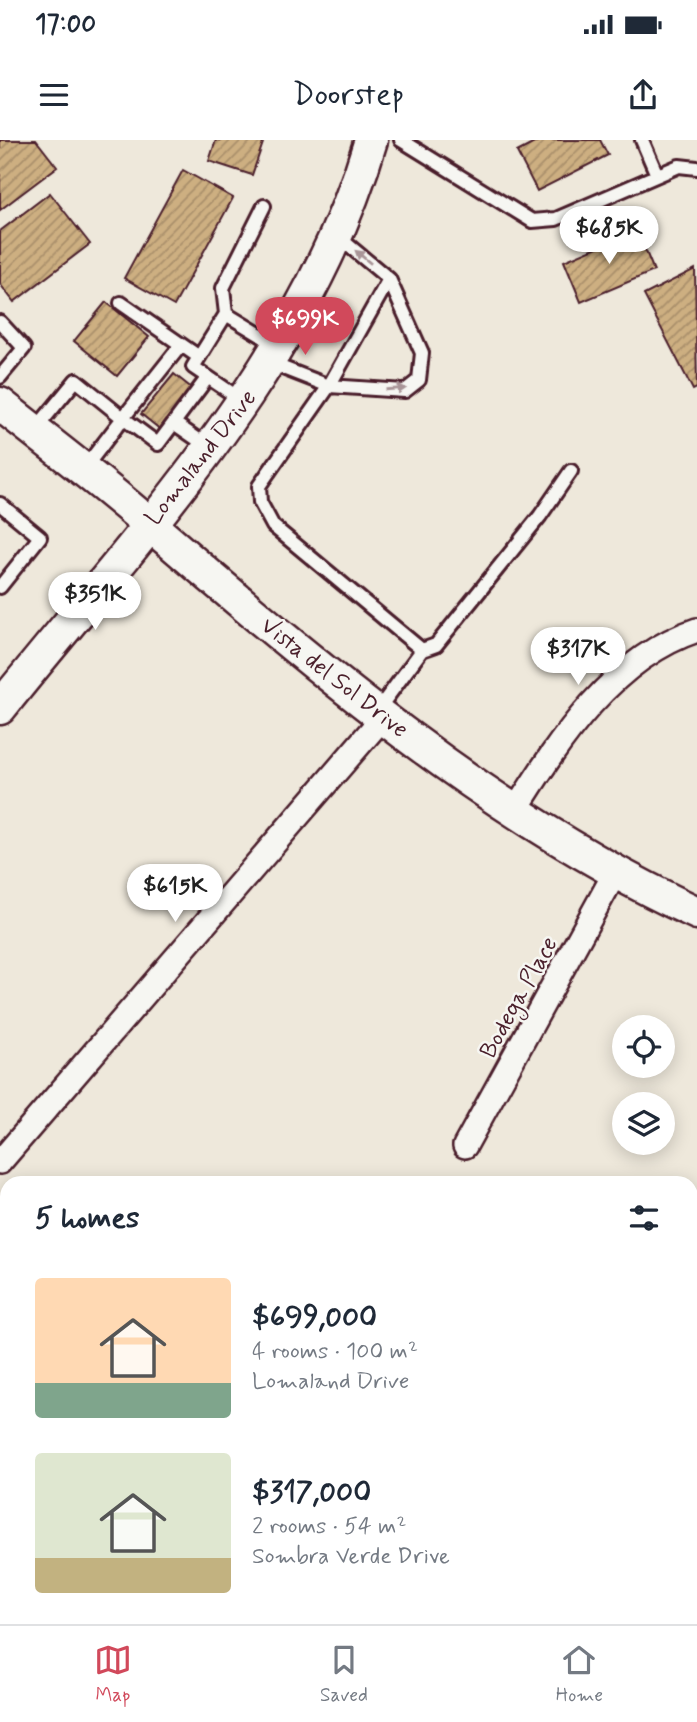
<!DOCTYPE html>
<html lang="en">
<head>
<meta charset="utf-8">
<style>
	:root { --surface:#fff; --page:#f6f6f7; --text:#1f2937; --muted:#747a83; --line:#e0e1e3; --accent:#d1495b }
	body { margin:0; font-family:Mynerve,sans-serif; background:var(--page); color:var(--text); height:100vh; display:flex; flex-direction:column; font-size:26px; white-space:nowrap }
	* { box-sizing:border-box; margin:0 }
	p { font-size:23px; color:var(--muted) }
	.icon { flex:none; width:38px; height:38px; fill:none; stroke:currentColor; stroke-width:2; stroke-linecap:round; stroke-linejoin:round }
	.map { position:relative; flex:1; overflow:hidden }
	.side { position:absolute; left:0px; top:1036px; width:698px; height:448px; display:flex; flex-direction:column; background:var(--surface); border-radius:21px 21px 0 0; box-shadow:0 4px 18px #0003 }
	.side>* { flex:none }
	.tools { position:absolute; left:612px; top:875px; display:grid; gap:14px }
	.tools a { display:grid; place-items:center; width:63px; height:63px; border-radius:50%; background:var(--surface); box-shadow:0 4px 18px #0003; font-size:35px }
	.price { position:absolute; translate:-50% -60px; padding:0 16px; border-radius:24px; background:#fff; color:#222; font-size:23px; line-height:46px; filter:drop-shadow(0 2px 4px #0008) }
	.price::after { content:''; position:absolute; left:50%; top:42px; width:21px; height:16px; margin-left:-10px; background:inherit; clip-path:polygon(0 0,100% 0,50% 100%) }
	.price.selected { background:var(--accent); color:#fff }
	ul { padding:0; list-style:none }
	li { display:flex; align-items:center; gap:21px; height:175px; padding:0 35px }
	li span { display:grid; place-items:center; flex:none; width:196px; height:140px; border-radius:7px; color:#555 }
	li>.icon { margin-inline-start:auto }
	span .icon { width:84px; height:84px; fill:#fffc; stroke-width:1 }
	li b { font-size:30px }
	h2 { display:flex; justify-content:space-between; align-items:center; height:84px; padding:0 35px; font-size:30px }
	.status { display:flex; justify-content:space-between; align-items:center; height:49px; padding:0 35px; background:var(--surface); direction:ltr }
	.status svg { height:19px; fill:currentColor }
	header { display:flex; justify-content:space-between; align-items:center; height:91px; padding:0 35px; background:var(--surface); font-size:32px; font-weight:600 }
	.menu { display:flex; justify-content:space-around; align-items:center; height:98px; border-top:2px solid var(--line); background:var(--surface); font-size:19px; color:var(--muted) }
	.menu a { display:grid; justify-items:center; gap:4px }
	.menu .selected { color:var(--accent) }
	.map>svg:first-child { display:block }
	.building { fill:url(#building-hatch); stroke:#4a1f2b; stroke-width:2 }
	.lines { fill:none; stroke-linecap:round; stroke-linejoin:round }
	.lane-casing { stroke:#4a1f2b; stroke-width:18 }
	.street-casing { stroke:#4a1f2b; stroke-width:28 }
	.secondary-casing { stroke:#4a1f2b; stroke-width:37 }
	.lane { stroke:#f6f6f2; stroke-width:12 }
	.street { stroke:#f6f6f2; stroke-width:23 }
	.secondary { stroke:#f6f6f2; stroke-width:32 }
	.oneway { fill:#a99598 }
	.labels { text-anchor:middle; stroke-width:5; stroke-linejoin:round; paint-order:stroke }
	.street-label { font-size:24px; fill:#4a1f2b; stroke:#f6f6f2 }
</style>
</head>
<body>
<div class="status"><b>17:00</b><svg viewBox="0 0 49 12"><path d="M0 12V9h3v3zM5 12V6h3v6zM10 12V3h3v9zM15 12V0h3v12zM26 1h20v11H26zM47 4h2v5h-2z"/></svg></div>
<header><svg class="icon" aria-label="menu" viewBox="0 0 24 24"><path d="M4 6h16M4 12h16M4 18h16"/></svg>Doorstep<svg class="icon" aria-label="share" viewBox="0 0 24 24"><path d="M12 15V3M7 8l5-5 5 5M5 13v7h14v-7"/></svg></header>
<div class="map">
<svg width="697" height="1484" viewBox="0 0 697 1484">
	<defs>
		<pattern id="building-hatch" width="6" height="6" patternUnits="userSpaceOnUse" patternTransform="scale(1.75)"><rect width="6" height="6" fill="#cdaf81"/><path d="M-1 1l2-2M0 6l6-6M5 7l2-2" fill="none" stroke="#a88e6a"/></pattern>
	</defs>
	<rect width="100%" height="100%" fill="#eee8db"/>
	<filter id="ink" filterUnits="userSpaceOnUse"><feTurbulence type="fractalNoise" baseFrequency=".0143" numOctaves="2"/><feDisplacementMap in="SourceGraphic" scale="14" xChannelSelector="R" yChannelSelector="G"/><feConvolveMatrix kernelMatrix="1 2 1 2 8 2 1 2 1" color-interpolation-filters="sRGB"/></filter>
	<g filter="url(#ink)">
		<path class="building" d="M0,0H36L57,27L0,70Z
			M216,0H264L252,35L209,21Z
			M540,0H600L608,15L537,51L517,12Z
			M183,30L233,58L174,166L124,138Z
			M50,53L90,104L14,162L0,144V91Z
			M637,90L654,131L581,162L564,121Z
			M695,129L697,248L693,250L644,155Z
			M106,162L149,197L117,236L74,201Z
			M174,234L194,250L161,290L141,274Z"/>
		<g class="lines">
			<g class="lane-casing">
				<path id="lane" d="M401,0L532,81L556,79L679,26L697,28
					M642,0L657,35
					M121,163L199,217
					M226,174L277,205
					M0,182L24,208L0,237
					M181,205L123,278L158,304L208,237
					M270,223L329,246L405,251L419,240L422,213L389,139L336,95
					M243,261L193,227L226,174L223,148L264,66
					M174,283L210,308
					M34,291L76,240L123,278L83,330
					M0,364L40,397L0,447
					M422,510L436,505L540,376L571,331
					M377,571L422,510L273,386L260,362L259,346L329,246L389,139"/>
			</g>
			<g class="street-casing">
				<path id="street" d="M515,671C560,599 613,518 697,490
					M465,1006L615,733
					M0,1022L384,576
					M691,1224L697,1241
					M691,1320L697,1319
					M0,1420L7,1417
					M422,1484L429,1477"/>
			</g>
			<g class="secondary-casing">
				<path id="secondary" d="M0,264C50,304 101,342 149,384C318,529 493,679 697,773
					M0,568C142,391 306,223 371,0"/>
			</g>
			<use href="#lane" class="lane"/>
			<use href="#street" class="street"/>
			<use href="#secondary" class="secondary"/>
		</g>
		<defs><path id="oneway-solid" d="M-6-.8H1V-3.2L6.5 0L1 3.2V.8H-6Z" transform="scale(1.75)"/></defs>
		<g class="oneway">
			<use href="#oneway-solid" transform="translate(363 117) rotate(-140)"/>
			<use href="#oneway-solid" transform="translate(396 249) rotate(-4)"/>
		</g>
	</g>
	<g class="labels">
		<g class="street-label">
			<text transform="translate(200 317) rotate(-52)" y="8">Lomaland Drive</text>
			<text transform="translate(335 537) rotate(38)" y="8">Vista del Sol Drive</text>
			<text transform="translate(518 857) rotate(-61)" y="8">Bodega Place</text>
		</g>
	</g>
</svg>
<div class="tools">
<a><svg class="icon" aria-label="locate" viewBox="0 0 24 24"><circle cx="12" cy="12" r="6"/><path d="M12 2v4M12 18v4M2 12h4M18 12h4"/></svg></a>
<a><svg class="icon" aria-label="layers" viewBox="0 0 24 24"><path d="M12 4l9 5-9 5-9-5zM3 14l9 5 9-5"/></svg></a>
</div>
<b class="price" style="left:609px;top:126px">$685K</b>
<b class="price selected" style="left:305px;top:217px">$699K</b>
<b class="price" style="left:95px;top:492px">$351K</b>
<b class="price" style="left:578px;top:547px">$317K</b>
<b class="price" style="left:175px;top:784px">$615K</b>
<section class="side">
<h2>5 homes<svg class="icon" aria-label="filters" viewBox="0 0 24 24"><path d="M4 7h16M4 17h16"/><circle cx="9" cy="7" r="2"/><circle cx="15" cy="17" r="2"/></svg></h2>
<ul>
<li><span style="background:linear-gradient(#ffd9b3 75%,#7fa58c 0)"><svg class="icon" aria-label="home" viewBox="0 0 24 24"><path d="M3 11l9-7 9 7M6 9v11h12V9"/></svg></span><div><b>$699,000</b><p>4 rooms · 100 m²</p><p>Lomaland Drive</p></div></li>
<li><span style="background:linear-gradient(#dfe7d0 75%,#c2b280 0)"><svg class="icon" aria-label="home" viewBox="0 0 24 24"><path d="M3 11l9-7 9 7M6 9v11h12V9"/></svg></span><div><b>$317,000</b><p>2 rooms · 54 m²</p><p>Sombra Verde Drive</p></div></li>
</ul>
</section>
</div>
<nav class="menu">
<a class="selected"><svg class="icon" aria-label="map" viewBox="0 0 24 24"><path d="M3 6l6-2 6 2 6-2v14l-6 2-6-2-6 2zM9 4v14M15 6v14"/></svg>Map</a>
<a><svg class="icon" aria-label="saved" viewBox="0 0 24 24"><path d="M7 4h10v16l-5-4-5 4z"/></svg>Saved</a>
<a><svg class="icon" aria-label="home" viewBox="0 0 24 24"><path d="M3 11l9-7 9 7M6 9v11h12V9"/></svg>Home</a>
</nav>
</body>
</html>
